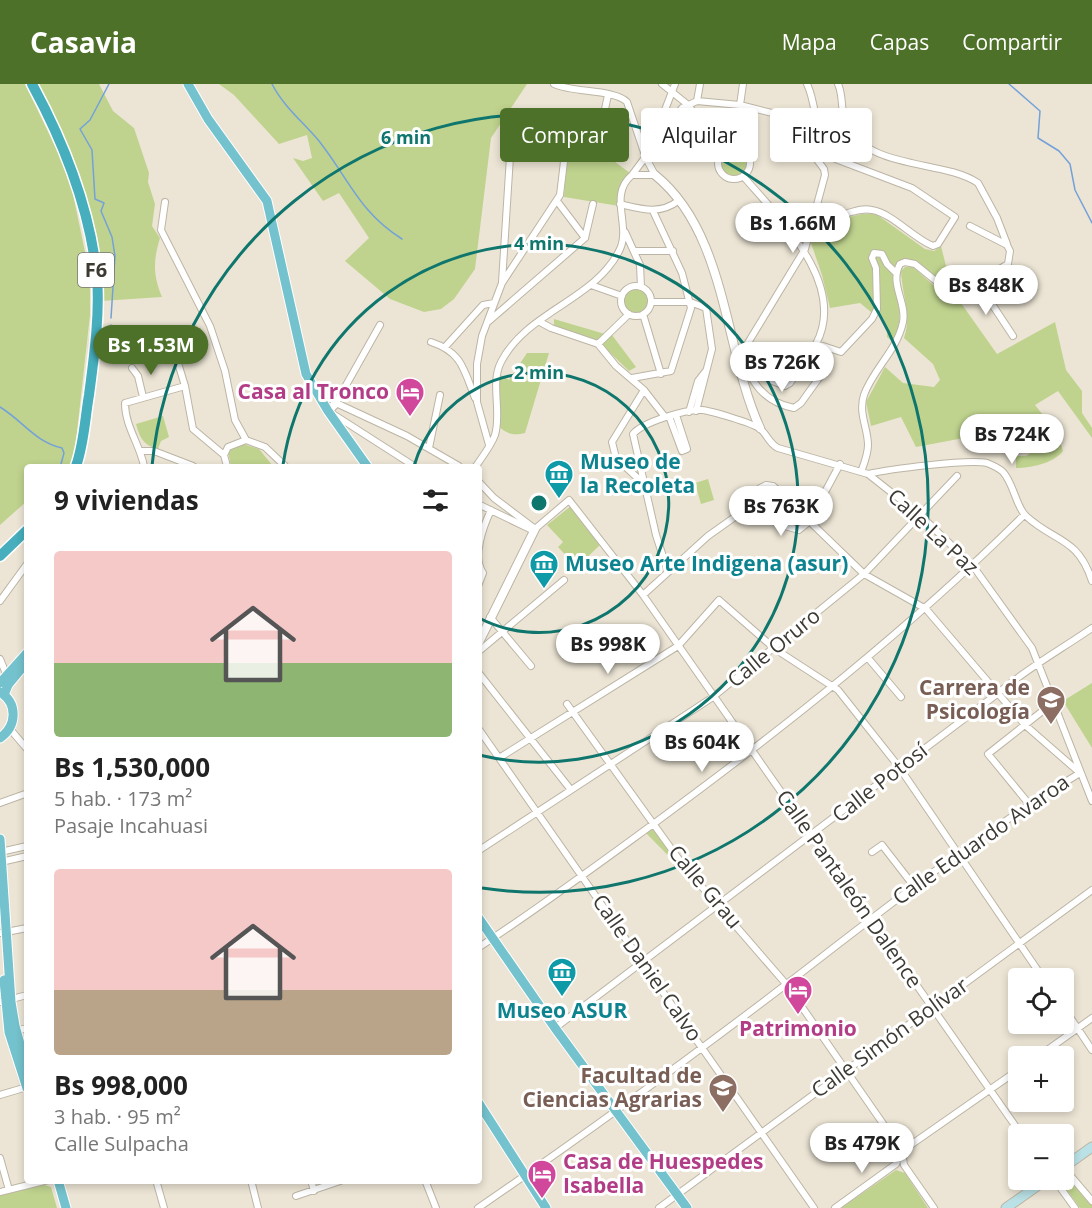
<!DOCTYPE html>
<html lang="es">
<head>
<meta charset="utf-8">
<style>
	:root { --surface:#fff; --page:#f2f2f2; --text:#222; --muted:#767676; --accent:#4e7129 }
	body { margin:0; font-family:"Open Sans",sans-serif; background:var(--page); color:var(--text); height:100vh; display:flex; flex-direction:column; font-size:22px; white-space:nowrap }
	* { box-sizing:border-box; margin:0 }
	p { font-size:20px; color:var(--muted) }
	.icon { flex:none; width:33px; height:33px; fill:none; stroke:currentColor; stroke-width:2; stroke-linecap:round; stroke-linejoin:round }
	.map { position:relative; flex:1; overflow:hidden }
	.panel { position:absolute; left:24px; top:380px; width:458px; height:720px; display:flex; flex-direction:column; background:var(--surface); border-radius:6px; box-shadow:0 3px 9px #0003 }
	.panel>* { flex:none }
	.hud { position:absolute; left:500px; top:24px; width:502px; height:54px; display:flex; gap:12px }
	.tools { position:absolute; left:1008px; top:884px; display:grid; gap:12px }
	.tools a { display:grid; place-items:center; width:66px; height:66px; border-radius:6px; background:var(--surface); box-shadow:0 3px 9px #0003; font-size:30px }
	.price { position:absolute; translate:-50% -51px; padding:0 14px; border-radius:21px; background:#fff; color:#222; font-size:20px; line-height:39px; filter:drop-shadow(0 2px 3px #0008) }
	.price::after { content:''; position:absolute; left:50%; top:36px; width:18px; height:14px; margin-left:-9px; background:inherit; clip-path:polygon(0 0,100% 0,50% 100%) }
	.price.active { background:var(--accent); color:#fff }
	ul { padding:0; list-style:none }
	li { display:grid; align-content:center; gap:12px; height:318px; padding:0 30px }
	li span { display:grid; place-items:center; height:186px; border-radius:6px; color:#555 }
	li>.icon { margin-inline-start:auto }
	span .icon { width:108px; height:108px; fill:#fffc; stroke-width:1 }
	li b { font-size:26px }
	h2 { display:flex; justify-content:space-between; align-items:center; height:72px; padding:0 30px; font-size:26px }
	.pill { padding:0 21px; border-radius:6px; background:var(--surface); box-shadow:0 3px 9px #0003; font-size:21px; line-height:54px }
	.pill.active { background:var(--accent); color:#fff }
	header { display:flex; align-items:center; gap:36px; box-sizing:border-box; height:84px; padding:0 30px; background:var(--accent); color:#fff }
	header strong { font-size:28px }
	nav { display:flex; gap:33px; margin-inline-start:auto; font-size:21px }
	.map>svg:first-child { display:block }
	.green { fill:#bfd38e }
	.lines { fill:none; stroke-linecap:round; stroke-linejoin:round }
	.stream { stroke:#74a1d9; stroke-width:1.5 }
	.minor-casing { stroke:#bcb5a5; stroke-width:8 }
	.tertiary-casing { stroke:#bcb5a5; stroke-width:10 }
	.secondary-casing { stroke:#bcb5a5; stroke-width:11 }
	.primary-casing { stroke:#fff; stroke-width:11 }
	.trunk-casing { stroke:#fff; stroke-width:13 }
	.minor { stroke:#fff; stroke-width:6 }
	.tertiary { stroke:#fff; stroke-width:8 }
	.secondary { stroke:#bae1e6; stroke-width:9 }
	.primary { stroke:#74c2cd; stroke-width:9 }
	.trunk { stroke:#46aebc; stroke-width:10 }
	.ring { fill:none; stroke:#0f766e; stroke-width:3 }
	.labels { text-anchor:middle; stroke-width:6; stroke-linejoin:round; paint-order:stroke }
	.shield { fill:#fff; stroke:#777571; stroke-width:1.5 }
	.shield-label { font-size:20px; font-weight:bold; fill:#3d3a34 }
	.hotel-label { font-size:21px; font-weight:bold; fill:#b23c85; stroke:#fff; text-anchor:end }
	.culture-label { font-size:21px; font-weight:bold; fill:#0d838f; stroke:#fff; text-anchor:start }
	.street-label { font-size:21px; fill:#3d3a34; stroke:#fff }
	.education-label { font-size:21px; font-weight:bold; fill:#785e54; stroke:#fff; text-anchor:end }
	.centre { fill:#0f766e; stroke:#fff; stroke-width:3 }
	.ring-label { font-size:18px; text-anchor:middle; font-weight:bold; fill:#0f766e; stroke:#fff; stroke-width:6; stroke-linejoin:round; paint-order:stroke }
</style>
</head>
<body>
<header>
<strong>Casavia</strong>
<nav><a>Mapa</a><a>Capas</a><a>Compartir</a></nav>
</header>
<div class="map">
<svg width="1092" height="1124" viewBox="0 0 1092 1124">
	<rect width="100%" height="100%" fill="#ece5d5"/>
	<path class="green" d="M0,0H25L69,91L90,192V231L74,375L71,382H27V417L0,441Z
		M36,0H99L113,27L134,44L149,89L148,98L155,120L152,142L160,154C153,177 153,191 162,213L101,217L80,91Z
		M219,0H527L491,54L475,185L454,215L441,225L424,228L390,215L345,177L369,154L339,109L323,117L293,74L303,77L312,74L307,51L279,60L234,11Z
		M591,60L630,89L620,101L619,122L564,113L566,79L573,67Z
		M721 79a13 13 0 1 1 26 0a13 13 0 1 1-26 0Z
		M862,130H876L925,165L934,167L941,162L948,190L941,198L918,179L900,180C887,197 898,207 899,225C901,237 897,248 894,259L887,253V242L880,228H871L860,219L830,224L822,191L811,159L818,132L837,136Z
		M905,183H913L940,207L956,212L997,270L1055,238L1066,286L1082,307V329L1092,344V354L1058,307L1035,321L1058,350L1063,367C1054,379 1031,384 1016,384V372H1026L1038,364L1031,351L1005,349L996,334L985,336V350L916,363L901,333L871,342L866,318L885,283L903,299L934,303L940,296L933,280L904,254C912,231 902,211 901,187Z
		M622 217a13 13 0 1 1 26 0a13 13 0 1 1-26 0Z
		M554,235L605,250L598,257L554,242Z
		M612,251L636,283L629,287L603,262V259Z
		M527,269H549L525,349C514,352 507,350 498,342L499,290L509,296Z
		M163,332L169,353L161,357L158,365C143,361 140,354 136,340Z
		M243,360L259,365L273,382H231L228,367Z
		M708,395L714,416L701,420L695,399Z
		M772,412L779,413L796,430L795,437L787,438L771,422L769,416Z
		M571,422L601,460L577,483L558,463L563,458L547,441Z
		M1092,599V664L1063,617Z
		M652,745L655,746L702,806L646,749Z
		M896,1086L905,1089L928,1124H841Z
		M1065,1090L1092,1121V1124H1080L1059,1095H1064Z
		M41,1100L51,1103L57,1124H0V1111Z"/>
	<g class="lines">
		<path class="stream" d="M109,0L90,36L80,45L92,66L95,115L104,119L101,127L112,153L115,172L111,234
			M272,0C283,22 304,39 319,57C349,95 359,128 402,155
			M1009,0L1040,27L1038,54L1059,67L1070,80L1075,106L1092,139
			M111,241V262
			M0,323C23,337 35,358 62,364L64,369L61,380"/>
		<g class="minor-casing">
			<path id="minor" d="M554,0C573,9 614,5 627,18L646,74L655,91
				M662,0L687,20L724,66
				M807,0C818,23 813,50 829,69
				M838,0C844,13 840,28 846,40C869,87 942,75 978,99L997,134L1007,160
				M697,17L700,0
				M740,21L743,0
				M800,50L833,74L912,104L955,133L938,160L933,162C914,155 892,129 872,126C851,122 846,138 816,128
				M658,54L663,31L675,0
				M718 79a16 16 0 1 1 32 0a16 16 0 1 1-32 0Z
				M632,91L682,24L697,17L740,21L784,32L824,85L825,91L805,165L743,267L735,271
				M743,92C779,134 848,200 816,260C809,274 798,287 790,299L785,302L770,296L743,267
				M557,117L585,154
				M165,118L161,146L210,242L225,287L235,336L246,356
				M620,120C641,125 660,131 678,117
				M625,148L640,181L641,203
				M635,167H673
				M502,198L511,57
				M978,199L1013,252
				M591,201L622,212
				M621 217a15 15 0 1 1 30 0a15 15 0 1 1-30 0Z
				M651,218H690L706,224L712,265L696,327
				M643,230L661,290
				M489,237L585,154L593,120
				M540,238L551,244L598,260L616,282L644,306L665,333
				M380,241L336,319L407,352L459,382
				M165,247L171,256L185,302L193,345L224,371L227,382
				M431,258C462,268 464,286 475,314
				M598,260L629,230
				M817,260L841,268L872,235L877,225L876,184L872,174L874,169L882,170L887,180L896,189
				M445,263L483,221L494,219
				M739,270C752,297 762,318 794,324L801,319L829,280
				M132,284L138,292L143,313
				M632,294L671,287L691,224L682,189L653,127
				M644,306L612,358L616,374L644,400
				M689,328L698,297L705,288
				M333,330L414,382
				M669,332L682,367L687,365L676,331
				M489,361L477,318V280L482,252L502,199L560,111L565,69L568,63L596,47L602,39L608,11
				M429,364L440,311
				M141,367H154L193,382
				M224,371L228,363L246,356L265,363L285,382
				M144,382C140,361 125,342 125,319L185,302
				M476,382C482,373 491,362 495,351C502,328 490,299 501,278C527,227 596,216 620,165C631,141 608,111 632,91H655
				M861,388C864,380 868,370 868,361C868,344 858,329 864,311C873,285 897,267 903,238C907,218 889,200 900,180L905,178L915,180L942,202L962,207L1008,180L1010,167L1007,161L970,142
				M868,390C890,385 968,375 987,379C992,381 999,384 1003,388C1014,400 1016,423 1026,432C1054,458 1078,453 1092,497
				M478,397L494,414L535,445L569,416L643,511L1021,1050
				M478,420L532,446
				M668,488L656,451L633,350C643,338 686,325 702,326C712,327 751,339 759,344C767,349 768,359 778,364L868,390L920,431L973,482L1032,564L1092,717
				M478,502L483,489C472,473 483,443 491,426
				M643,511L708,452L746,425
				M0,517L27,480
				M490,533L531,582
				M478,568L564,496
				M868,574L901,613
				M0,575L7,592
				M478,588L571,706
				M567,620L683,781L786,900L902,1067L904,1081L934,1124
				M478,644L814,1124
				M10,645L27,665
				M499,674L678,562L719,516L775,565L838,606L899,683L1043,894
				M0,719L25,710
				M1029,720L988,670L1054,618
				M478,767L713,613L864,490L957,392
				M0,768L27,762
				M872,768L882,761L913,801
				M1,778L27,772
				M1,849L27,844
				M478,864C539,824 597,781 656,738C785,643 910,544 1024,431
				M0,918L27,911
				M1064,924L1092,966
				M555,944L997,610C1026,585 1060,566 1092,544
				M16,947L27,944
				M1039,972L1092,934
				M0,1011L27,1003
				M0,1074L9,1106
				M1064,1084L1092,1117
				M1054,1095L1075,1124
				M156,1096L164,1124
				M251,1096L258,1124
				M311,1096L314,1107
				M425,1096L436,1124
				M0,1108L48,1096
				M296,1112L343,1096
				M478,1124C583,1052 687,976 788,899C884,825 976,752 1080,689L1025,641L926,525L864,490L773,402L766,401L760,404L759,415L785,442L799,446L809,438L840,380
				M659,1124L1092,806
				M835,1124L896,1080L902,1067L1018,986"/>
		</g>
		<g class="tertiary-casing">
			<path id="tertiary" d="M655,91C727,149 724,266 760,344
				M328,327L336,319
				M478,560L535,445"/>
		</g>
		<g class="secondary-casing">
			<path id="secondary" d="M1064,1083L1092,1063
				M1006,1124L1047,1095"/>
		</g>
		<g class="primary-casing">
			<path id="primary" d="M188,0L208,35L267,117L306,290L328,327L367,382
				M0,599L27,569
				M0,608C18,619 17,642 0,654
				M4,611L8,601L27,578
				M0,755L11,918L15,942L27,985
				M478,833L555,944L687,1124
				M4,896L9,948L27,1004
				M478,1018L546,1124
				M58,1096L66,1124"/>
		</g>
		<g class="trunk-casing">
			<path id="trunk" d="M32,0C64,59 90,125 97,193C100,231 94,273 89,311C85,334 84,360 76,382
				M0,472L27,446"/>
		</g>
		<use href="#minor" class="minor"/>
		<use href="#tertiary" class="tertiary"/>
		<use href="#secondary" class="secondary"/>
		<use href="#primary" class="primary"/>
		<use href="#trunk" class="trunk"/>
	</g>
	<g class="ring">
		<path d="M414 382A130 130 0 1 1 479 534"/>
		<path d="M283 381A259 259 0 1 1 479 671"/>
		<path d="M152 382A389 389 0 1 1 482 804"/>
	</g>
	<defs>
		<g id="hotel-pin" transform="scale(1.5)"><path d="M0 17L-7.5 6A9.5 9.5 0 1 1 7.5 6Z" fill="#d1479c" stroke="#fff"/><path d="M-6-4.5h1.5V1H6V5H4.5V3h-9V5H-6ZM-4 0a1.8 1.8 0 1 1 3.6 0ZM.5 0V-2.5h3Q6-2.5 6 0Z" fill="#fff"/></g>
		<g id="museum-pin" transform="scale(1.5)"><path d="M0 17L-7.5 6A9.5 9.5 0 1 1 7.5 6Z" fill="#0f9aa8" stroke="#fff"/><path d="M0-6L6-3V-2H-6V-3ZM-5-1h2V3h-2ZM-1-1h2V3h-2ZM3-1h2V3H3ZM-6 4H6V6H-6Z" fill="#fff"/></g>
		<g id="university-pin" transform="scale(1.5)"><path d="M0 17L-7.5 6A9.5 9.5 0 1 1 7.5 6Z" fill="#8d6e63" stroke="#fff"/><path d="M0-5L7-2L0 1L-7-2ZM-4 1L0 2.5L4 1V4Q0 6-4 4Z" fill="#fff"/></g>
	</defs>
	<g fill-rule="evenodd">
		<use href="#hotel-pin" x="410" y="308"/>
		<use href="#museum-pin" x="559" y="390"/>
		<use href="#museum-pin" x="544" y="480"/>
		<use href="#university-pin" x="1051" y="616"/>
		<use href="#museum-pin" x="562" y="888"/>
		<use href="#hotel-pin" x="798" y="906"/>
		<use href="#university-pin" x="723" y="1004"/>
		<use href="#hotel-pin" x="542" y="1090"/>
	</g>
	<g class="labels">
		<rect class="shield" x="78" y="169" width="36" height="34" rx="4.5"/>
		<g class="shield-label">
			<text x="96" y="193">F6</text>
		</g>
		<g class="hotel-label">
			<text x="389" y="315">Casa al Tronco</text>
			<text x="798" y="952" text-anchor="middle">Patrimonio</text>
			<text x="563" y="1085" text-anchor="start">Casa de Huespedes<tspan x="563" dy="24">Isabella</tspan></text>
		</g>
		<g class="culture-label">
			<text x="580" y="385">Museo de<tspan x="580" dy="24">la Recoleta</tspan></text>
			<text x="565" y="487">Museo Arte Indigena (asur)</text>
			<text x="562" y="934" text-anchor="middle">Museo ASUR</text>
		</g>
		<g class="street-label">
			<text transform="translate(933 448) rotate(43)" y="7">Calle La Paz</text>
			<text transform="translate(774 564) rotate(-39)" y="7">Calle Oruro</text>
			<text transform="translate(880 699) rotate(-38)" y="7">Calle Potosí</text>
			<text transform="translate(981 756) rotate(-35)" y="7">Calle Eduardo Avaroa</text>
			<text transform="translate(705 803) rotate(50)" y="7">Calle Grau</text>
			<text transform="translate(849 805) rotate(55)" y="7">Calle Pantaleón Dalence</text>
			<text transform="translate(647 884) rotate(55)" y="7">Calle Daniel Calvo</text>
			<text transform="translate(890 954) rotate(-36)" y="7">Calle Simón Bolívar</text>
		</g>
		<g class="education-label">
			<text x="1030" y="611">Carrera de<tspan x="1030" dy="24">Psicología</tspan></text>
			<text x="702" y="999">Facultad de<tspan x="702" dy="24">Ciencias Agrarias</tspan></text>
		</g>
	</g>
	<circle cx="539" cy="419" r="9" class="centre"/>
	<g class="ring-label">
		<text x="406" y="60">6 min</text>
		<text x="539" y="166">4 min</text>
		<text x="539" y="295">2 min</text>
	</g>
</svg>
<div class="tools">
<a><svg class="icon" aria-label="locate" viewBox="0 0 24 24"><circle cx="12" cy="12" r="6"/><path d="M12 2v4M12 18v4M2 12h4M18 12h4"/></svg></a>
<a>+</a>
<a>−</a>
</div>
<b class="price" style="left:793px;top:170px">Bs 1.66M</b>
<b class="price" style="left:986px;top:232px">Bs 848K</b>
<b class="price active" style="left:151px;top:292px">Bs 1.53M</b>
<b class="price" style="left:782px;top:309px">Bs 726K</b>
<b class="price" style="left:1012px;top:381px">Bs 724K</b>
<b class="price" style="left:781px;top:453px">Bs 763K</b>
<b class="price" style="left:608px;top:591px">Bs 998K</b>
<b class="price" style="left:702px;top:689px">Bs 604K</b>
<b class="price" style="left:862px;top:1090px">Bs 479K</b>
<div class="hud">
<a class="pill active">Comprar</a>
<a class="pill">Alquilar</a>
<a class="pill">Filtros</a>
</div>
<section class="panel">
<h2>9 viviendas<svg class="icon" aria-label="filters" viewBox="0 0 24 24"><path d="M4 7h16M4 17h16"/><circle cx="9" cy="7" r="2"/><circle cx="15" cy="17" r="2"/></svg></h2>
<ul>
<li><span style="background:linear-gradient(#f6c9c9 60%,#8fb573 0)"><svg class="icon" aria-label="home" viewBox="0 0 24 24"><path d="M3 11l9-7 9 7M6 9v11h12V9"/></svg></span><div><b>Bs 1,530,000</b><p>5 hab. · 173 m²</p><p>Pasaje Incahuasi</p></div></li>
<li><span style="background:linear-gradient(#f6c9c9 65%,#b9a48a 0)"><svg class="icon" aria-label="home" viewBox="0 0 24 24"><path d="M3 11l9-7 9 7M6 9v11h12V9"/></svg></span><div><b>Bs 998,000</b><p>3 hab. · 95 m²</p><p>Calle Sulpacha</p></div></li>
</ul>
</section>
</div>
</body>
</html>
